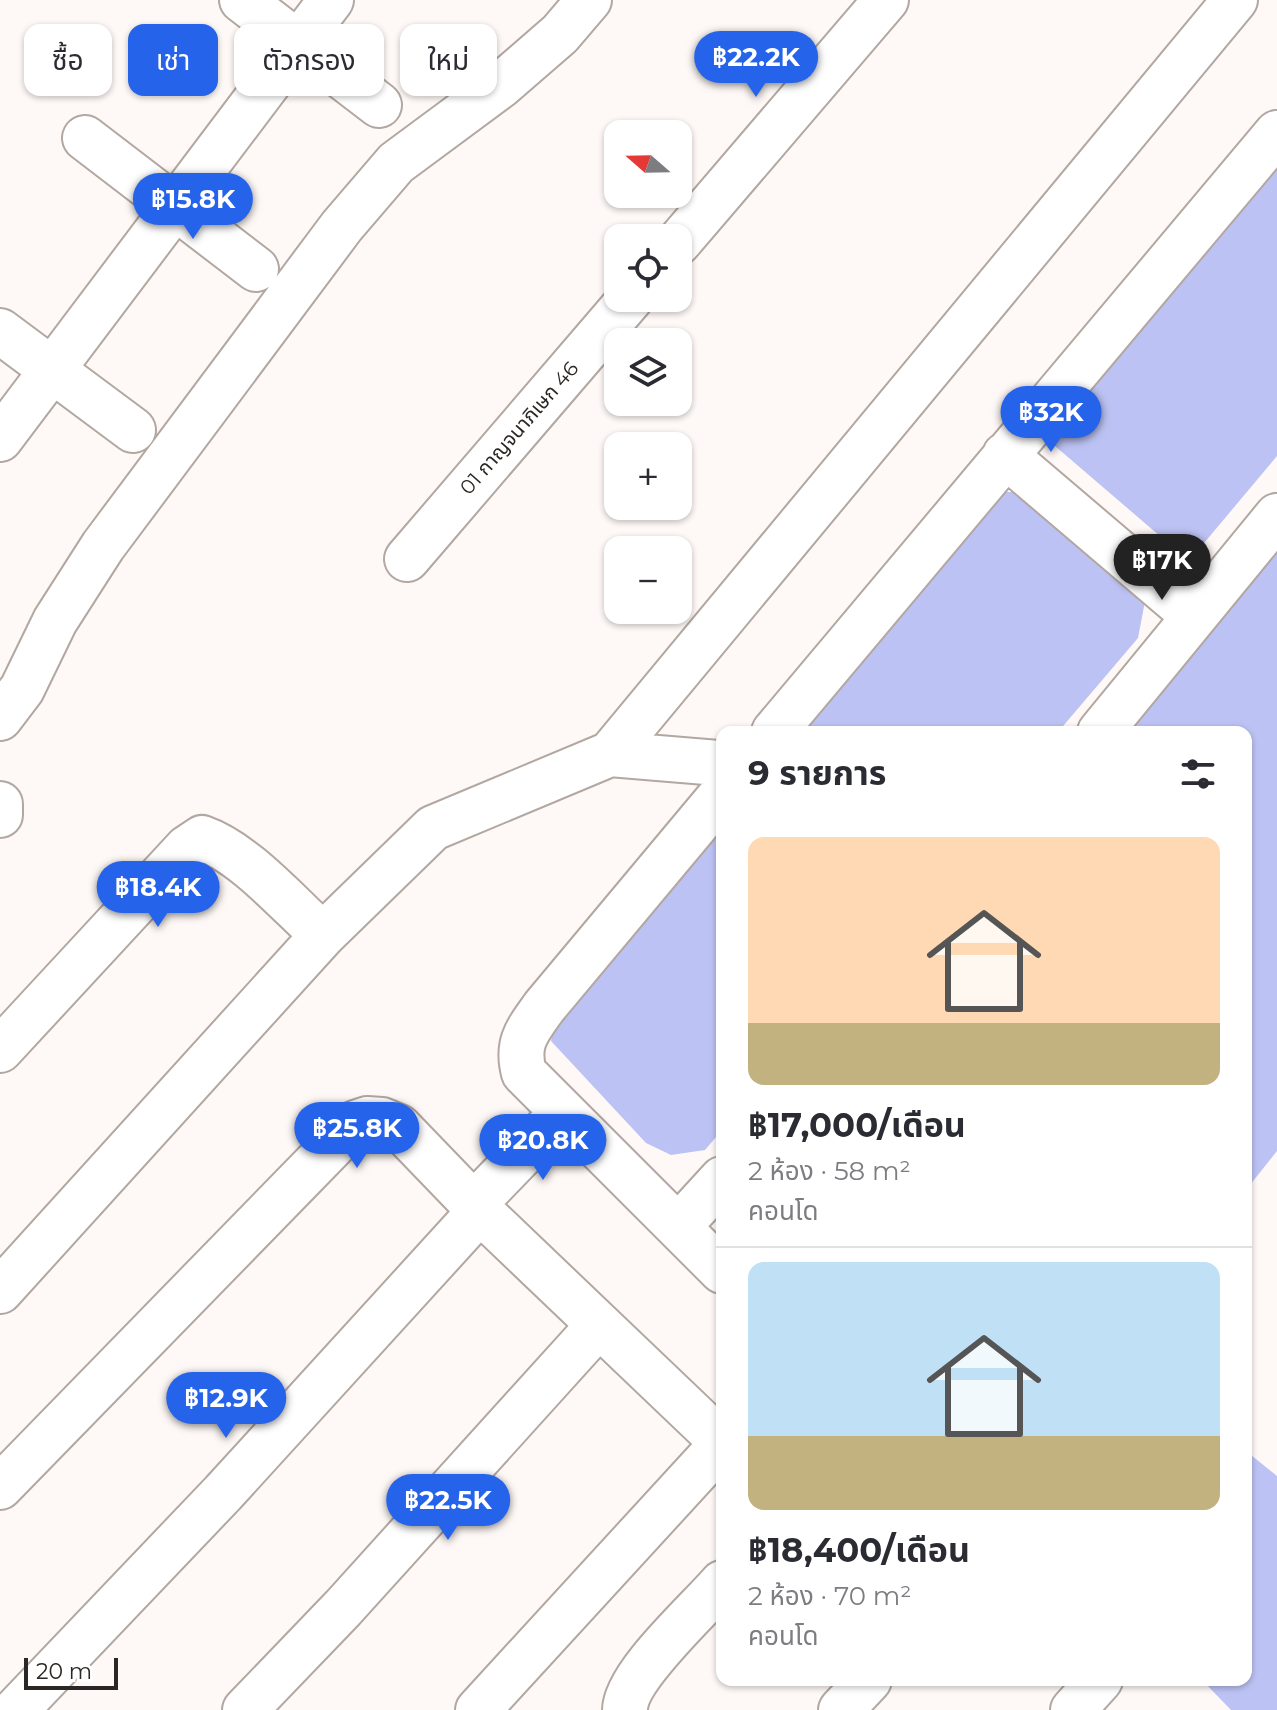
<!DOCTYPE html>
<html lang="th">
<head>
<meta charset="utf-8">
<style>
	:root { --surface:#fff; --page:#f2f2f3; --text:#2b2b33; --muted:#7c7c81; --line:#e1e1e2; --accent:#2563eb }
	body { margin:0; font-family:Montserrat,"Noto Sans Thai",sans-serif; background:var(--page); color:var(--text); height:100vh; display:flex; flex-direction:column; font-size:30px; white-space:nowrap }
	* { box-sizing:border-box; margin:0 }
	p { font-size:26px; color:var(--muted) }
	.icon { flex:none; width:44px; height:44px; fill:none; stroke:currentColor; stroke-width:2; stroke-linecap:round; stroke-linejoin:round }
	.map { position:relative; flex:1; overflow:hidden }
	.sheet { position:absolute; left:716px; top:726px; width:536px; height:960px; display:flex; flex-direction:column; background:var(--surface); border-radius:16px; box-shadow:0 2px 6px #0004 }
	.sheet>* { flex:none }
	.hud { position:absolute; left:24px; top:24px; width:572px; height:72px; display:flex; gap:16px }
	.needle { width:52px; rotate:290deg }
	.controls { position:absolute; left:604px; top:120px; display:grid; gap:16px }
	.controls a { display:grid; place-items:center; width:88px; height:88px; border-radius:16px; background:var(--surface); box-shadow:0 2px 6px #0004; font-size:40px }
	.scale { position:absolute; left:24px; bottom:20px; width:94px; box-sizing:border-box; padding-left:8px; border:4px solid #2b2724; border-top:0; font-size:22px; line-height:28px; white-space:nowrap; color:#2b2724; -webkit-text-stroke:6px #fff; paint-order:stroke }
	.price { position:absolute; translate:-50% -68px; padding:0 18px; border-radius:28px; background:var(--accent); color:#fff; font-size:26px; line-height:52px; filter:drop-shadow(0 2px 4px #0008) }
	.price::after { content:''; position:absolute; left:50%; top:48px; width:24px; height:18px; margin-left:-12px; background:inherit; clip-path:polygon(0 0,100% 0,50% 100%) }
	.price.active { background:#222; color:#fff }
	ul { padding:0; list-style:none }
	li { display:grid; align-content:center; gap:16px; height:424px; padding:0 32px }
	li+li { border-top:2px solid var(--line) }
	li span { display:grid; place-items:center; height:248px; border-radius:16px; color:#555 }
	li>.icon { margin-inline-start:auto }
	span .icon { width:144px; height:144px; fill:#fffc; stroke-width:1 }
	li b { font-size:34px }
	h2 { display:flex; justify-content:space-between; align-items:center; height:96px; padding:0 32px; font-size:34px }
	.chip { padding:0 28px; border-radius:16px; background:var(--surface); box-shadow:0 2px 6px #0004; font-size:28px; line-height:72px }
	.chip.active { background:var(--accent); color:#fff }
	.map>svg:first-child { display:block }
	.water { fill:#bcc2f3 }
	.lines { fill:none; stroke-linecap:round; stroke-linejoin:round }
	.minor-casing { stroke:#b2a7a1; stroke-width:48 }
	.minor { stroke:#fff; stroke-width:44 }
	.labels { text-anchor:middle; stroke-width:6; stroke-linejoin:round; paint-order:stroke }
	.street-label { font-size:20px; fill:#2b2724; stroke:#fff }
</style>
</head>
<body>
<div class="map">
<svg width="1277" height="1710" viewBox="0 0 1277 1710">
	<rect width="100%" height="100%" fill="#fef9f6"/>
	<path class="water" d="M1277,152V456L1189,561L1041,434Z
		M1000,492H1028L1146,596L1138,638L1058,732H798Z
		M1277,537V1151L1246,1190V732H1117Z
		M722,822V1130L705,1150L671,1155L646,1143L551,1041L556,1018Z
		M1246,1451L1277,1476V1710H1231L1202,1680H1246Z"/>
	<g class="lines">
		<g class="minor-casing">
			<path id="minor" d="M242,0L379,105
				M85,138L256,269
				M678,243L886,0
				M0,331L133,430
				M0,439L331,0
				M1005,455L1194,616
				M407,559L631,298
				M0,718L22,689L55,621L103,546L342,226L396,163L500,86L560,34L589,0
				M774,732L1277,133
				M1100,732L1277,516
				M610,754L718,763
				M722,794L544,1007C527,1031 516,1043 524,1073L722,1271
				M0,804V815
				M0,1050L187,848L202,838C245,853 289,905 323,935
				M474,1204L563,1112
				M678,1227L722,1179
				M0,1291L323,935L433,828L610,754L1235,0
				M0,1487L355,1123L367,1119L382,1120L399,1127L480,1211L722,1442
				M16,1710L223,1493L480,1211
				M245,1710L343,1608L599,1325
				M478,1710L722,1444
				M625,1710C625,1676 698,1611 722,1583
				M841,1710L869,1680
				M1073,1710L1100,1680"/>
		</g>
		<use href="#minor" class="minor"/>
	</g>
	<g class="labels">
		<g class="street-label">
			<text transform="translate(519 428) rotate(-49)" y="7">01 กาญจนาภิเษก 46</text>
		</g>
	</g>
</svg>
<div class="controls">
<a><svg class="needle" viewBox="-14 -14 28 28"><path d="M0-13l5 13h-10z" fill="#e53935"/><path d="M0 13l5-13h-10z" fill="#7c7c81"/></svg></a>
<a><svg class="icon" aria-label="locate" viewBox="0 0 24 24"><circle cx="12" cy="12" r="6"/><path d="M12 2v4M12 18v4M2 12h4M18 12h4"/></svg></a>
<a><svg class="icon" aria-label="layers" viewBox="0 0 24 24"><path d="M12 4l9 5-9 5-9-5zM3 14l9 5 9-5"/></svg></a>
<a>+</a>
<a>−</a>
</div>
<div class="scale">20 m</div>
<b class="price" style="left:756px;top:99px">฿22.2K</b>
<b class="price" style="left:193px;top:241px">฿15.8K</b>
<b class="price" style="left:1051px;top:454px">฿32K</b>
<b class="price active" style="left:1162px;top:602px">฿17K</b>
<b class="price" style="left:158px;top:929px">฿18.4K</b>
<b class="price" style="left:357px;top:1170px">฿25.8K</b>
<b class="price" style="left:543px;top:1182px">฿20.8K</b>
<b class="price" style="left:226px;top:1440px">฿12.9K</b>
<b class="price" style="left:448px;top:1542px">฿22.5K</b>
<div class="hud">
<a class="chip">ซื้อ</a>
<a class="chip active">เช่า</a>
<a class="chip">ตัวกรอง</a>
<a class="chip">ใหม่</a>
</div>
<section class="sheet">
<h2>9 รายการ<svg class="icon" aria-label="filters" viewBox="0 0 24 24"><path d="M4 7h16M4 17h16"/><circle cx="9" cy="7" r="2"/><circle cx="15" cy="17" r="2"/></svg></h2>
<ul>
<li><span style="background:linear-gradient(#ffd9b3 75%,#c2b280 0)"><svg class="icon" aria-label="home" viewBox="0 0 24 24"><path d="M3 11l9-7 9 7M6 9v11h12V9"/></svg></span><div><b>฿17,000/เดือน</b><p>2 ห้อง · 58 m²</p><p>คอนโด</p></div></li>
<li><span style="background:linear-gradient(#bfe0f5 70%,#c2b280 0)"><svg class="icon" aria-label="home" viewBox="0 0 24 24"><path d="M3 11l9-7 9 7M6 9v11h12V9"/></svg></span><div><b>฿18,400/เดือน</b><p>2 ห้อง · 70 m²</p><p>คอนโด</p></div></li>
</ul>
</section>
</div>
</body>
</html>
